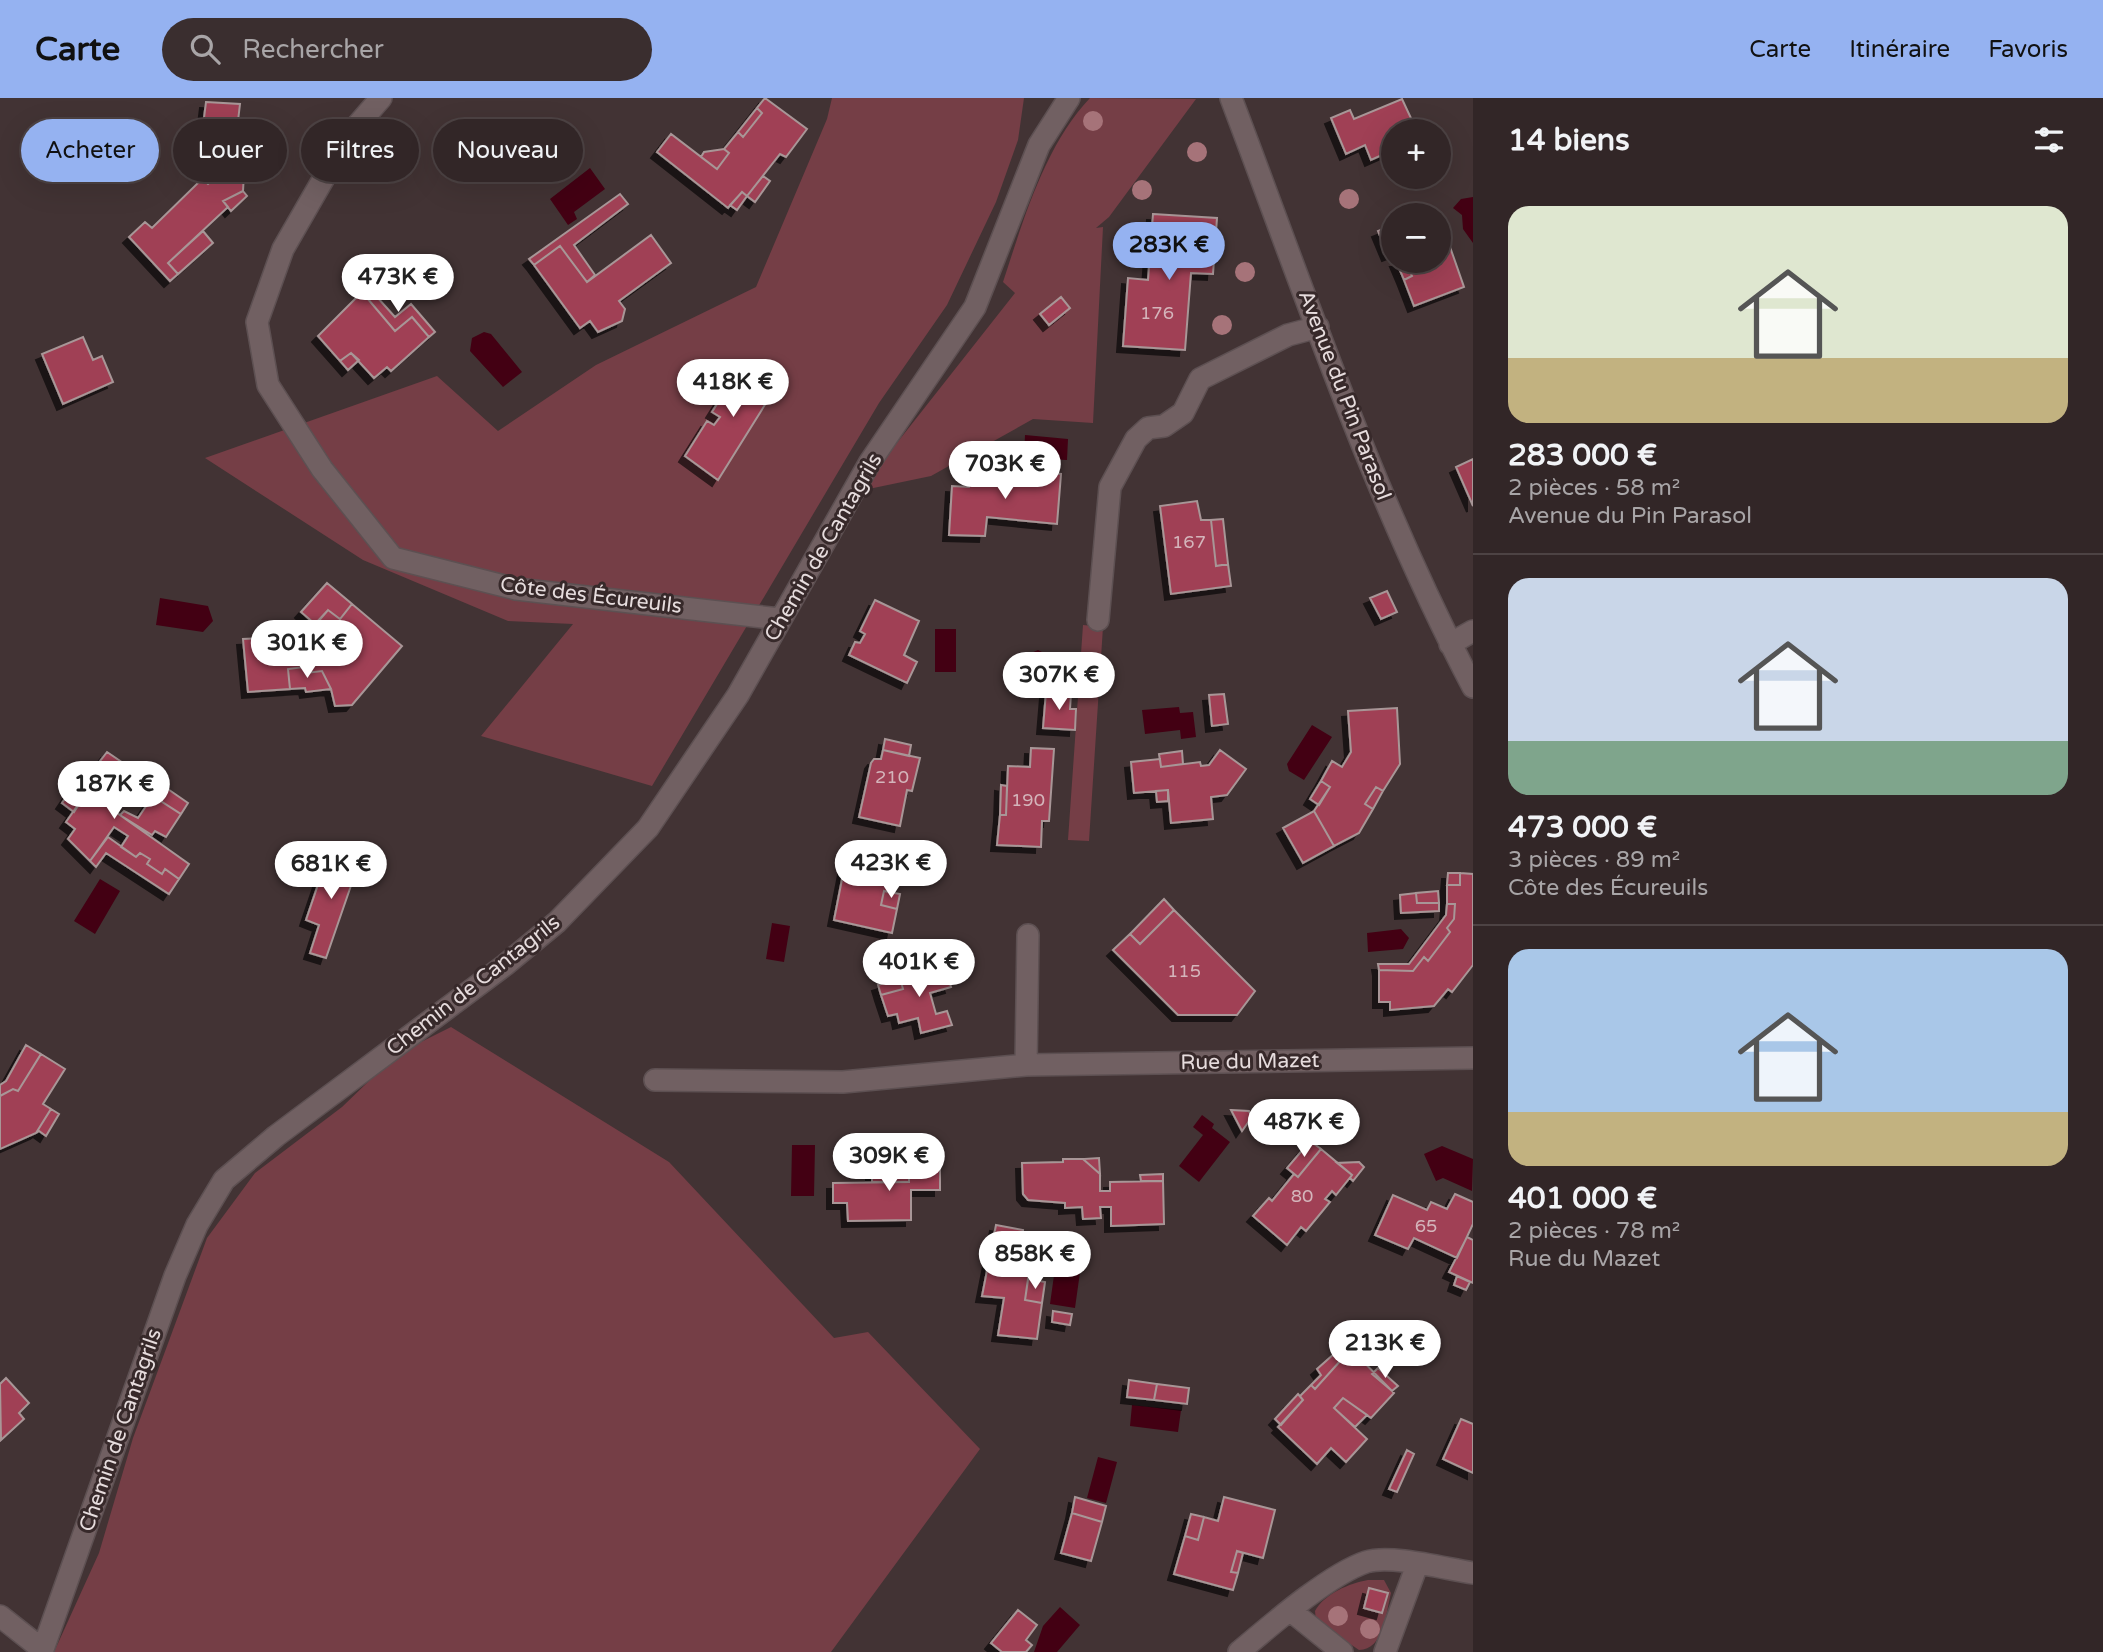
<!DOCTYPE html>
<html lang="fr">
<head>
<meta charset="utf-8">
<style>
	:root { --surface:#322627; --page:#3a2e2f; --text:#f1f3f6; --muted:#a8a5a7; --line:#4d4344; --accent:#95b2f1 }
	body { margin:0; font-family:"Varela Round",sans-serif; background:var(--page); color:var(--text); height:100vh; display:flex; flex-direction:column; font-size:26px; white-space:nowrap }
	* { box-sizing:border-box; margin:0 }
	p { font-size:23px; color:var(--muted) }
	.icon { flex:none; width:38px; height:38px; fill:none; stroke:currentColor; stroke-width:2; stroke-linecap:round; stroke-linejoin:round }
	.map { position:relative; flex:1; overflow:hidden }
	.sheet { display:flex; flex-direction:column; background:var(--surface); width:630px }
	.sheet>* { flex:none }
	.hud { position:absolute; left:21px; top:21px; width:665px; height:63px; display:flex; gap:14px }
	.tools { position:absolute; left:1381px; top:21px; display:grid; gap:14px }
	.tools a { display:grid; place-items:center; width:70px; height:70px; border-radius:50%; background:var(--surface); box-shadow:0 7px 28px #0002,0 0 0 2px var(--line); font-size:35px }
	.price { position:absolute; translate:-50% -60px; padding:0 16px; border-radius:24px; background:#fff; color:#222; font-size:23px; line-height:46px; filter:drop-shadow(0 2px 4px #0008) }
	.price::after { content:''; position:absolute; left:50%; top:42px; width:21px; height:16px; margin-left:-10px; background:inherit; clip-path:polygon(0 0,100% 0,50% 100%) }
	.price.selected { background:var(--accent); color:#111 }
	ul { padding:0; list-style:none }
	li { display:grid; align-content:center; gap:14px; height:371px; padding:0 35px }
	li+li { border-top:2px solid var(--line) }
	li span { display:grid; place-items:center; height:217px; border-radius:21px; color:#555 }
	li>.icon { margin-inline-start:auto }
	span .icon { width:126px; height:126px; fill:#fffc; stroke-width:1 }
	li b { font-size:30px }
	h2 { display:flex; justify-content:space-between; align-items:center; height:84px; padding:0 35px; font-size:30px }
	.pill { padding:0 24px; border-radius:32px; background:var(--surface); box-shadow:0 7px 28px #0002,0 0 0 2px var(--line); font-size:24px; line-height:63px }
	.pill.selected { background:var(--accent); color:#111 }
	header { display:flex; align-items:center; gap:42px; box-sizing:border-box; height:98px; padding:0 35px; background:var(--accent); color:#111 }
	header strong { font-size:33px }
	nav { display:flex; gap:38px; margin-inline-start:auto; font-size:24px }
	.search { width:490px; height:63px; background:var(--page); display:flex; align-items:center; gap:18px; box-sizing:border-box; padding:0 24px; border-radius:38px; color:var(--muted); font-size:26px }
	main { display:flex; flex:1; min-height:0 }
	.map>svg:first-child { display:block }
	.green { fill:#753e46 }
	.water { fill:#430013 }
	.building { fill:#a04154; stroke:#a89697; stroke-width:2; filter:url(#shadow) }
	.lines { fill:none; stroke-linecap:round; stroke-linejoin:round }
	.minor-casing { stroke:#5d5052; stroke-width:24 }
	.minor { stroke:#716062; stroke-width:21 }
	.tree { fill:#a67379 }
	.labels { text-anchor:middle; stroke-width:6; stroke-linejoin:round; paint-order:stroke }
	.number-label { font-size:18px; fill:#d4b5bb }
	.street-label { font-size:21px; fill:#e6dcdd; stroke:#37292a }
</style>
</head>
<body>
<header>
<strong>Carte</strong>
<div class="search"><svg class="icon" aria-label="search" viewBox="0 0 24 24"><circle cx="10" cy="10" r="6"/><path d="M15 15l6 6"/></svg>Rechercher</div>
<nav><a>Carte</a><a>Itinéraire</a><a>Favoris</a></nav>
</header>
<main>
<div class="map">
<svg width="1473" height="1554" viewBox="0 0 1473 1554">
	<defs>
		<filter id="shadow"><feDropShadow dx="-6" dy="6" stdDeviation="0" flood-color="#0009"/></filter>
	</defs>
	<rect width="100%" height="100%" fill="#423334"/>
	<path class="green" d="M832,0H1024L1018,42L996,104L947,207L879,305L652,688L481,638L573,526L508,523L363,462L205,360L437,278L498,333L596,267L756,189L827,21Z
		M1090,0L1196,1L1109,119L1096,130L1103,129L1093,325L1033,321L931,378L859,393L1015,195L1003,184C1023,123 1045,47 1090,0Z
		M1083,527L1103,529L1089,743L1068,742Z
		M451,929L669,1064L834,1240L868,1234L980,1351L831,1554H54L99,1455L133,1340L207,1140L255,1075L342,1009L397,956Z
		M1368,1482H1384L1391,1495C1386,1514 1384,1552 1359,1552L1316,1523L1315,1513C1324,1496 1350,1485 1368,1482Z"/>
	<path class="water" d="M590,70L605,91L574,114L577,121L568,127L550,101Z
		M1473,99V145L1463,131L1462,117L1453,110L1461,101Z
		M484,234L491,236L522,274L503,289L470,253L472,240Z
		M1025,337L1068,341L1067,362L1024,360Z
		M160,500L208,508L213,523L203,534L156,527Z
		M935,531H956V574H935Z
		M1038,552L1050,558L1056,566L1044,579L1046,586L1033,594L1028,590L1016,589L1014,583L1022,574L1024,558Z
		M1179,609L1180,615L1193,614L1196,639L1181,641L1180,632L1145,636L1142,612Z
		M1312,627L1332,639L1304,682L1289,673L1287,666Z
		M100,781L120,793L95,836L74,823Z
		M772,825L790,828L784,864L766,861Z
		M1401,831L1409,840L1403,851L1368,854L1367,835Z
		M1334,1010C1346,1011 1359,1014 1356,1029L1345,1039L1316,1029L1309,1021L1319,1011Z
		M1202,1017L1214,1026L1212,1030L1230,1044L1199,1084L1179,1068L1203,1037L1193,1029Z
		M792,1047H815L814,1098H791Z
		M1442,1048L1473,1061L1472,1093L1443,1080L1436,1083L1424,1056Z
		M1057,1156L1082,1160L1075,1210L1050,1206Z
		M1132,1307L1181,1312L1178,1334L1130,1328Z
		M1098,1359L1117,1364L1106,1405L1087,1400Z
		M1060,1509L1080,1527L1057,1554H1034L1043,1528Z"/>
	<path class="building" d="M765,0L807,31L786,59L780,56L747,98L742,94L728,110L657,54L671,36L717,71L729,55L724,51L738,34L743,39L762,15L757,10Z
		M1402,1L1417,33H1393V52L1371,62L1365,47L1346,56L1331,20L1350,12L1354,21Z
		M206,4L240,6L237,31L203,28Z
		M757,10L762,15L743,39L738,34Z
		M214,30L252,32L248,75H244L243,93L223,103L228,109L168,165L178,176L170,183L129,139L145,124L152,130L202,81L208,86L214,81V73H209Z
		M724,51L729,55L717,71L701,59L704,54Z
		M763,78L770,83L755,104L747,98Z
		M243,93L247,98L231,113L223,103Z
		M742,94L747,98L737,112L730,107Z
		M620,96L628,106L574,147L595,177L587,184L560,148L534,167L529,161Z
		M1153,116L1217,120L1213,176L1191,175L1185,252L1123,248L1128,180L1148,182Z
		M1442,126L1464,189L1414,208L1404,182L1412,178L1406,163H1438V127Z
		M1393,127V155L1388,157L1378,133Z
		M203,133L213,145L178,176L168,165Z
		M651,137L671,165L619,203L625,211L622,223L598,234L590,223L580,230L534,167L560,148L587,184Z
		M1396,163H1406L1412,178L1404,182Z
		M368,189L395,219L411,206L435,234L429,239L412,219L395,233L362,194Z
		M362,194L395,233L412,219L429,239L391,273L387,269L374,280L351,255L340,263L318,238Z
		M1061,199L1070,210L1049,227L1040,216Z
		M83,239L93,262L102,258L113,284L63,306L42,256Z
		M351,255L359,262L348,272L340,263Z
		M744,263L766,276L768,273L781,281L718,382L685,358L707,323L714,327L720,319L712,314Z
		M1473,361V408L1456,369Z
		M1009,371L1061,376L1057,426L987,419L985,438L949,437L952,388L969,389L970,383L1009,380Z
		M1197,403L1201,422H1211L1216,468L1228,466L1231,488L1171,496L1160,408Z
		M1223,421L1228,466L1216,468L1211,422Z
		M327,485L352,506L340,521L328,512L315,526L301,514Z
		M1387,493L1397,514L1381,521L1370,500Z
		M875,502L919,523L904,557L917,564L907,585L849,557L855,544L860,545L865,536L860,533Z
		M352,506L402,548L352,607L335,608L331,591L322,573L306,575L304,569L288,571L290,591L248,594L243,541L306,538L328,512L340,521Z
		M304,569L306,575L322,573L331,591L306,594L305,590L290,591L288,571Z
		M1046,594L1071,596L1070,611H1076L1075,632L1043,630Z
		M1224,596L1228,626L1212,628L1209,597Z
		M1397,610L1400,666L1383,693L1376,689L1365,706L1373,711L1359,735L1334,748L1314,713L1330,689L1321,683L1332,663L1342,669L1351,654L1348,613Z
		M885,641L911,647L909,658L883,652Z
		M1031,650L1054,651L1049,723H1042L1041,749L997,747L1000,717H1006L1008,668L1030,669Z
		M883,652L920,660L912,693L907,692L900,728L859,719L871,665L874,661H881Z
		M1220,652L1246,671L1227,697L1211,699L1213,721L1171,725L1168,692L1134,695L1131,664L1160,661L1161,669L1200,664L1201,668L1209,667Z
		M1182,653L1183,666L1161,669L1159,656Z
		M107,654L129,669L103,705L189,766L179,781L165,771L162,776L147,766L150,761L140,755L136,759L121,749L128,738L114,729L90,763L68,741L75,731L66,724L87,694L75,686L85,672L91,675Z
		M1321,683L1330,689L1319,707L1310,701Z
		M75,686L87,694L74,714L62,705Z
		M162,687L188,705L181,716L153,698Z
		M1001,687L1007,688L1006,717H1000Z
		M1376,689L1383,693L1373,711L1365,706Z
		M1168,692V703L1157,704L1156,693Z
		M153,698L181,716L166,739L155,733L152,737L120,717L124,713L138,720Z
		M1314,713L1334,748L1303,765L1283,730Z
		M108,739L136,759L140,755L150,761L147,766L162,776L165,771L179,781L169,796L106,755L96,769L90,763Z
		M338,754L357,760L352,774L355,776L326,860L310,855L319,827L306,822L325,766L333,768Z
		M845,766L898,776L894,795L884,793L881,807L897,811L892,835L834,822Z
		M1448,775H1460V787H1447Z
		M1460,775L1473,776V867L1452,894L1448,891L1434,908L1390,912V904H1379V872L1413,873L1424,859L1428,863L1450,834L1447,830L1454,821L1455,806H1447V787H1460Z
		M884,793L900,796L897,811L881,807Z
		M1438,793L1439,805H1417L1416,795Z
		M1416,795L1417,805H1439V813L1401,815L1400,797Z
		M1164,801L1174,812L1140,846L1130,836Z
		M1447,806H1455L1454,821L1447,830L1450,834L1428,863L1424,859L1413,873L1379,872L1378,866H1409L1446,817Z
		M1174,812L1255,893L1237,917H1178L1113,852L1130,836L1140,846Z
		M944,867L951,889L930,895L936,916L947,913L952,927L921,935L918,920L899,925L897,916L888,918L881,897L903,891L900,880Z
		M900,880L903,891L881,897L878,887Z
		M26,947L41,956L18,993L13,991L0,998V987L6,983Z
		M41,956L65,971L43,1006L51,1011L36,1035L0,1051V998L13,991L18,993Z
		M51,1011L59,1016L46,1038L39,1033L36,1035Z
		M1231,1012L1249,1013L1252,1019L1242,1033Z
		M1310,1043L1321,1051L1298,1079L1287,1070Z
		M1321,1051L1352,1077L1336,1097L1332,1093L1325,1101L1330,1104L1306,1133L1301,1129L1287,1147L1253,1118L1269,1100L1272,1103L1294,1076L1298,1079Z
		M909,1057H940V1092H911V1122L848,1123L847,1105H833V1085L909,1084Z
		M1099,1060L1100,1076L1083,1061Z
		M1063,1061H1083L1100,1076V1093H1110V1084L1163,1083L1164,1126L1111,1128V1109H1100L1101,1120L1083,1121L1082,1109L1065,1110V1105L1028,1102L1023,1096L1022,1065L1063,1064Z
		M1359,1064L1364,1069L1353,1083L1350,1080L1352,1077L1337,1065Z
		M872,1074H909V1084H872Z
		M1163,1076V1083H1141L1140,1077Z
		M1455,1096L1473,1104V1126L1457,1160L1414,1140L1408,1151L1375,1137L1393,1097L1427,1112L1431,1104L1447,1111Z
		M996,1127L1023,1132L1021,1147L1033,1149L1025,1202L1042,1205L1037,1241L998,1237L1004,1200L982,1198Z
		M1467,1139L1473,1142V1185L1449,1174Z
		M1457,1178L1470,1184L1466,1192L1454,1187Z
		M1028,1181L1045,1184L1042,1205L1025,1202Z
		M1053,1213L1072,1216L1070,1227L1052,1224Z
		M1344,1247L1350,1252L1315,1291L1311,1287L1321,1277L1317,1271Z
		M1351,1251L1394,1295L1371,1320L1343,1300L1334,1310L1367,1341L1346,1364L1331,1350L1317,1366L1278,1329L1303,1302L1300,1298L1311,1287L1315,1291Z
		M1378,1270L1398,1288L1392,1293L1372,1276Z
		M6,1280L29,1305L19,1315L24,1321L1,1342L0,1286Z
		M1129,1282L1157,1286L1154,1302L1127,1299Z
		M1157,1286L1189,1290L1187,1306L1154,1302Z
		M1298,1296L1303,1302L1281,1327L1275,1321Z
		M1343,1300L1367,1317L1355,1329L1334,1310Z
		M1461,1321L1473,1326V1375L1443,1361Z
		M1407,1352L1414,1356L1397,1394L1389,1391Z
		M1075,1399L1106,1408L1102,1424L1072,1415Z
		M1224,1399L1275,1412L1263,1460L1237,1453L1231,1474L1238,1475L1233,1492L1174,1476L1185,1438L1198,1442L1204,1419L1218,1423Z
		M1072,1415L1102,1424L1091,1463L1061,1455Z
		M1191,1416L1204,1419L1198,1442L1185,1438Z
		M1237,1453L1243,1455L1238,1475L1231,1474Z
		M1369,1490L1388,1495L1382,1515L1364,1510Z
		M1018,1512L1037,1527L1026,1542L1032,1547L1026,1554H1002L991,1545Z"/>
	<g class="lines">
		<g class="minor-casing">
			<path id="minor" d="M381,0L348,38L283,151L257,224L268,287L322,371L393,460L516,491L780,521
				M1231,0C1306,198 1374,401 1473,589
				M1098,522L1110,389L1136,341L1148,330L1164,328L1183,315L1200,281L1288,237L1318,229
				M1450,546L1473,533
				M1026,967L1028,837
				M655,982L843,984L1026,967L1473,960
				M1291,1513L1342,1554
				M0,1518L43,1552
				M42,1554L175,1178L197,1127L224,1082L276,1038L505,867L557,824L648,730L738,597L870,364L975,209L1039,47L1069,0
				M1239,1554C1270,1528 1328,1477 1366,1464C1391,1456 1446,1471 1473,1475
				M1385,1554L1417,1467"/>
		</g>
		<use href="#minor" class="minor"/>
	</g>
	<g class="tree">
		<circle cx="1093" cy="23" r="10"/>
		<circle cx="1197" cy="54" r="10"/>
		<circle cx="1142" cy="92" r="10"/>
		<circle cx="1349" cy="101" r="10"/>
		<circle cx="1245" cy="174" r="10"/>
		<circle cx="1222" cy="227" r="10"/>
		<circle cx="1338" cy="1518" r="10"/>
		<circle cx="1370" cy="1531" r="10"/>
	</g>
	<g class="labels">
		<g class="number-label">
			<text x="1157" y="221">176</text>
			<text x="1189" y="450">167</text>
			<text x="892" y="685">210</text>
			<text x="1028" y="708">190</text>
			<text x="1184" y="879">115</text>
			<text x="1302" y="1104">80</text>
			<text x="1426" y="1134">65</text>
		</g>
		<g class="street-label">
			<text transform="translate(1345 297) rotate(69)" y="7">Avenue du Pin Parasol</text>
			<text transform="translate(823 449) rotate(-60)" y="7">Chemin de Cantagrils</text>
			<text transform="translate(591 497) rotate(7)" y="7">Côte des Écureuils</text>
			<text transform="translate(473 887) rotate(-38)" y="7">Chemin de Cantagrils</text>
			<text transform="translate(1250 963) rotate(-1)" y="7">Rue du Mazet</text>
			<text transform="translate(120 1332) rotate(-71)" y="7">Chemin de Cantagrils</text>
		</g>
	</g>
</svg>
<div class="tools">
<a>+</a>
<a>−</a>
</div>
<b class="price selected" style="left:1169px;top:184px">283K €</b>
<b class="price" style="left:398px;top:216px">473K €</b>
<b class="price" style="left:733px;top:321px">418K €</b>
<b class="price" style="left:1005px;top:403px">703K €</b>
<b class="price" style="left:307px;top:582px">301K €</b>
<b class="price" style="left:1059px;top:614px">307K €</b>
<b class="price" style="left:114px;top:723px">187K €</b>
<b class="price" style="left:891px;top:802px">423K €</b>
<b class="price" style="left:331px;top:803px">681K €</b>
<b class="price" style="left:919px;top:901px">401K €</b>
<b class="price" style="left:1304px;top:1061px">487K €</b>
<b class="price" style="left:889px;top:1095px">309K €</b>
<b class="price" style="left:1035px;top:1193px">858K €</b>
<b class="price" style="left:1385px;top:1282px">213K €</b>
<div class="hud">
<a class="pill selected">Acheter</a>
<a class="pill">Louer</a>
<a class="pill">Filtres</a>
<a class="pill">Nouveau</a>
</div>
</div>
<section class="sheet">
<h2>14 biens<svg class="icon" aria-label="filters" viewBox="0 0 24 24"><path d="M4 7h16M4 17h16"/><circle cx="9" cy="7" r="2"/><circle cx="15" cy="17" r="2"/></svg></h2>
<ul>
<li><span style="background:linear-gradient(#dfe7d0 70%,#c2b280 0)"><svg class="icon" aria-label="home" viewBox="0 0 24 24"><path d="M3 11l9-7 9 7M6 9v11h12V9"/></svg></span><div><b>283 000 €</b><p>2 pièces · 58 m²</p><p>Avenue du Pin Parasol</p></div></li>
<li><span style="background:linear-gradient(#c9d6e8 75%,#7fa58c 0)"><svg class="icon" aria-label="home" viewBox="0 0 24 24"><path d="M3 11l9-7 9 7M6 9v11h12V9"/></svg></span><div><b>473 000 €</b><p>3 pièces · 89 m²</p><p>Côte des Écureuils</p></div></li>
<li><span style="background:linear-gradient(#a9c7e8 75%,#c2b280 0)"><svg class="icon" aria-label="home" viewBox="0 0 24 24"><path d="M3 11l9-7 9 7M6 9v11h12V9"/></svg></span><div><b>401 000 €</b><p>2 pièces · 78 m²</p><p>Rue du Mazet</p></div></li>
</ul>
</section>
</main>
</body>
</html>
